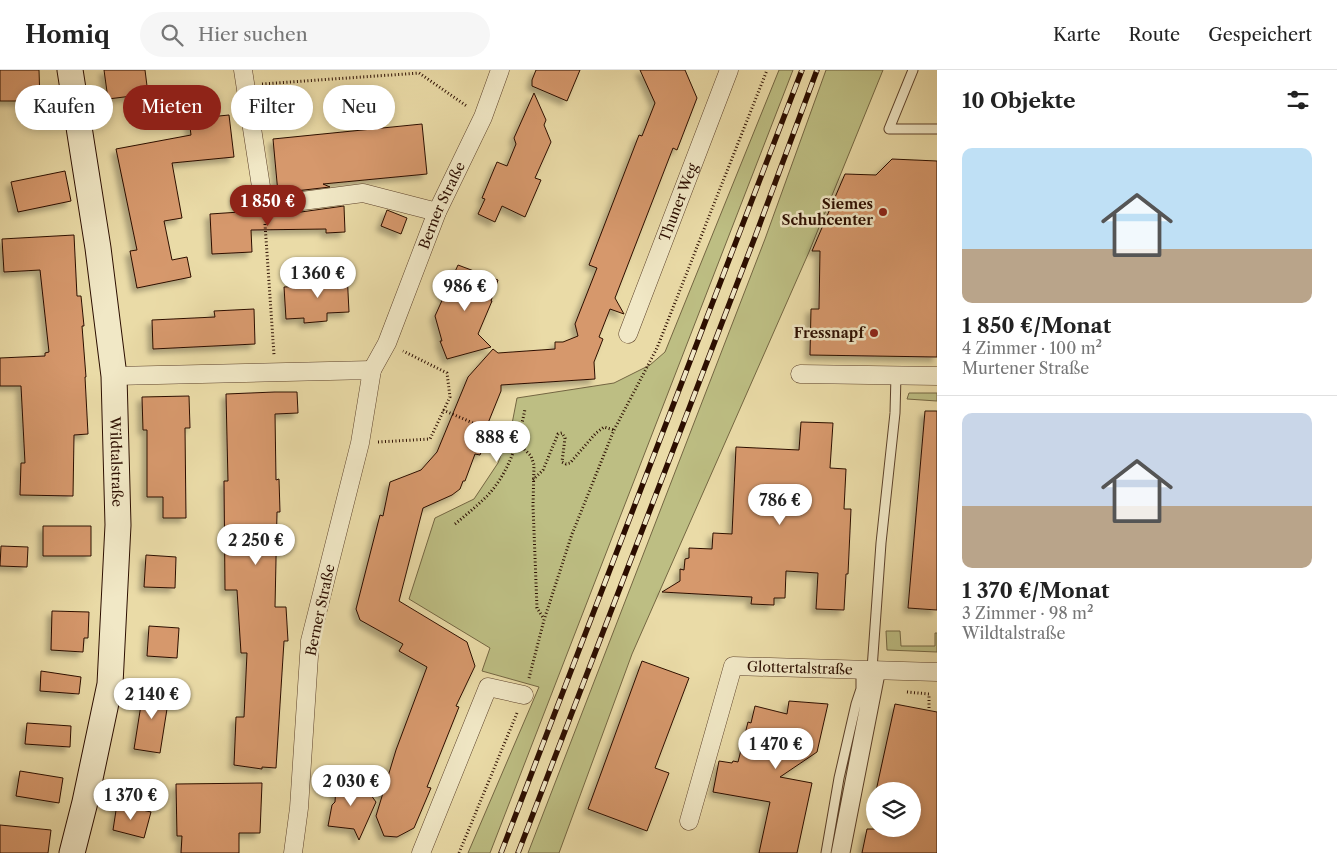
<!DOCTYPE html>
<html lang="de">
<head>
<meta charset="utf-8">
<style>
	:root { --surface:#fff; --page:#f6f6f6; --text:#222; --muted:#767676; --line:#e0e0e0; --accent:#8f2418 }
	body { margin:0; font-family:"Libre Caslon Text",serif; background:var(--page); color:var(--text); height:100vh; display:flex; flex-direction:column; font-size:19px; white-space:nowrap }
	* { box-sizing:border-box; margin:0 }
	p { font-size:16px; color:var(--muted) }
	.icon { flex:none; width:28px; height:28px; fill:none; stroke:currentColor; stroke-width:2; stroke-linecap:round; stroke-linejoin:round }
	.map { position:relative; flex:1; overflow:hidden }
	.panel { display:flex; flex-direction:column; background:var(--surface); width:400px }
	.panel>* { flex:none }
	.hud { position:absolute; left:15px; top:15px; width:475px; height:45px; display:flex; gap:10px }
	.fabs { position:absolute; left:866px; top:712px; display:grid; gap:10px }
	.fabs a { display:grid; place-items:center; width:55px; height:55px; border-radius:50%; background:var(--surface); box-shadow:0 2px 8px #0003; font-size:25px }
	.price { position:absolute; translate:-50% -42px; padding:0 11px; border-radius:18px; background:#fff; color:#222; font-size:16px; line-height:32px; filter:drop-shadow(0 1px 2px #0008) }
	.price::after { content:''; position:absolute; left:50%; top:30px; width:15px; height:11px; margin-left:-8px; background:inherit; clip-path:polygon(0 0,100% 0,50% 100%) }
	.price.current { background:var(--accent); color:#fff }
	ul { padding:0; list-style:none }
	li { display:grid; align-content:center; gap:10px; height:265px; padding:0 25px }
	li+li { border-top:1px solid var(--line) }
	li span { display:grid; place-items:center; height:155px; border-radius:10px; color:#555 }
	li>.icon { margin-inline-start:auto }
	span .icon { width:90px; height:90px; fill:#fffc; stroke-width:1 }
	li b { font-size:21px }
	h2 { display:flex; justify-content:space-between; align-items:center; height:60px; padding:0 25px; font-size:21px }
	.tag { padding:0 18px; border-radius:22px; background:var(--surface); box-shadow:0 2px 8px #0003; font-size:18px; line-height:45px }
	.tag.current { background:var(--accent); color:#fff }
	header { display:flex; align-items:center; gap:30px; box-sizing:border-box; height:70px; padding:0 25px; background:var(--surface); border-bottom:1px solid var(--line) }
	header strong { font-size:24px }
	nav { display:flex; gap:28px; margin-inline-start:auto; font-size:18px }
	.search { width:350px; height:45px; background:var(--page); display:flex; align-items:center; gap:12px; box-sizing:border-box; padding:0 18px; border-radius:28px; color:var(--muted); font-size:19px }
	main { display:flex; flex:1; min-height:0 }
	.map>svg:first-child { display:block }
	.green { fill:#bdbe83; stroke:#746642 }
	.building { fill:#d6986c; stroke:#2c0e00; filter:url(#shadow) }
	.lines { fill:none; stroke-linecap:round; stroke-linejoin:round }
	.lane-casing { stroke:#5c412a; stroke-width:11 }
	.street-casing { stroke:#5c412a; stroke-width:19 }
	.secondary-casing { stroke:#2c0e00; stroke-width:27 }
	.path { stroke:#2c0e00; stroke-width:3; stroke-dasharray:1 2.5; stroke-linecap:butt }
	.lane { stroke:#f1e8c6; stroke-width:9 }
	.street { stroke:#f1e8c6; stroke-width:18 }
	.secondary { stroke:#f1e8c6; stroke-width:25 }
	.rail-casing { stroke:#2c0e00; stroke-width:5.5 }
	.rail { stroke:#f1e8c6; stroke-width:4; stroke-dasharray:11; stroke-linecap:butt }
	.poi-dot { fill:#8f2418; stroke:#f1e8c6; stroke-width:2 }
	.labels { text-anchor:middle; stroke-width:5; stroke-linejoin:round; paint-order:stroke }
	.street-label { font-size:14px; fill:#2c0e00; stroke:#f1e8c6 }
	.poi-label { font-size:14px; font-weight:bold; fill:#2c0e00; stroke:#f1e8c6; text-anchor:end }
</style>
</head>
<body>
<header>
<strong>Homiq</strong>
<div class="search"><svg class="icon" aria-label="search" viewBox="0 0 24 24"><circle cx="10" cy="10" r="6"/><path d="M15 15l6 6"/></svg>Hier suchen</div>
<nav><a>Karte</a><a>Route</a><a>Gespeichert</a></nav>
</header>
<main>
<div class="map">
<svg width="937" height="783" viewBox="0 0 937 783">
	<defs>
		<filter id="shadow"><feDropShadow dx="-4.5" dy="4.5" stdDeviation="2.5" flood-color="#0004"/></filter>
	</defs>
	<rect width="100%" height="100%" fill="#eadba7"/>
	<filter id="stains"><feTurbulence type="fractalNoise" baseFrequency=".004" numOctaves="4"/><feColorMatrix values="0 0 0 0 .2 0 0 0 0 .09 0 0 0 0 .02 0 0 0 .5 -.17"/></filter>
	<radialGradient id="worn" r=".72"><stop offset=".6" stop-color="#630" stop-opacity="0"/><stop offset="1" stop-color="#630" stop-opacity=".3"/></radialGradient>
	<path class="green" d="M779,0H793L490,783H468L539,617L482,601L490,578L409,529L435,448L474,429L498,393L511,359L517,328L614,313L650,295L665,282Z
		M826,0H883L809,182L632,584L559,783H528L765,169Z
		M909,323H937V331L907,329Z
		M886,561H900L901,576H935V563H937V582L887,580Z"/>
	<path class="building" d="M0,0H39L40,31H0Z
		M104,0H145L148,24L108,29Z
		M536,0H580L567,31L532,16V10Z
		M640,0H685L697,28L677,80L673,78L615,228L624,244L610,239L599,267L603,269L594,292L595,309L501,315V321L484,363L488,365L480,385L475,384L465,411H463L460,419L452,425L423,438L399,531L467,572L475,596L456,636L459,637L427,717L431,718L414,758L397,767L384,766L376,746L396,680L427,597L399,581L403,574L360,550L356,539L380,445L383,446L390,412L421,400L437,382L468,307L493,279L498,283L555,279V272H563L578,266L575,254L597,198L589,195L639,65L642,66L655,33Z
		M534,23L546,50L544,55L551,72L535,108L541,110L525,147L502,136L495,152L478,144L485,129L482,128L497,92L507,96L516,74L514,68Z
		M229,45L234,87L172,93L182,148L164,151L172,190L187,187L191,207L137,218L130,181L137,180L116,79L191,65L189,49Z
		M422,54L427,104L323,114L330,117L278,123L273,69Z
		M892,89L937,91V287L810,285L811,239H819L820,181H812L845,104L876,105Z
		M65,101L71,131L18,142L11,112Z
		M344,136L345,162L326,163V159L251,160L252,182L212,184L210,144L255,141L260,146L265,147Z
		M387,140L407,148L401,164L381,156Z
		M74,165L77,226H81L84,256H82L86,307H85L88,364L74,365L73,426L20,425L21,393H25L21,316H0V288L45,286V283L49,282L40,200L4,202L2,169Z
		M458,195L498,210L491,231H492L478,264L491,277L447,289L440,271H442L435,246Z
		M347,202L349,242L327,243V251L304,253V248L286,249L284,217L303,216V214H325V203Z
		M254,239L255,274L153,279L152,250L215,247L214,241Z
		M275,322H297L298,343L275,344L276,410L279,409L280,442H277L275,537H286L288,571H284L276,698L262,697V699L234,695L236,647H244L247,583H241L237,520H225L224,411H228L226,324Z
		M189,326L190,358H185L186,448H163V427H147V360H143L142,327Z
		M925,341H937V540L908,538Z
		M801,352L833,353L830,398L846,399L844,439H851L848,504H846L844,540L816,539L818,503L786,501L785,528H774V535L751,534L752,527L662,522L680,511V499L684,500L685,489L689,488V478L712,479L713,463L732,464L736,377L799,380Z
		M43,456H91V486H43Z
		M1,476L28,477L27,497L0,496Z
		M146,485L176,487L175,518L144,517Z
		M52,541L89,542L88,568H84L83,582L51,580Z
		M149,556L179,558L177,588L147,586Z
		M642,591L689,608L655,698L669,703L647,761L588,739Z
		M41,601L81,607L79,624L40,621Z
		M144,616L170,620L160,683L134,679Z
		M789,631L828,634L817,682L780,707L812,713L797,783H759L770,732L713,722L719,691L732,693L733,691L738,692L748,652L751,653L755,636L787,644Z
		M895,634L937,642V783H862L867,759H912V721H876Z
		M27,653L71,656L70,677L25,674Z
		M337,699L349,718L368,721L376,732L359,770L354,759L328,756L332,735L335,732Z
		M20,701L63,708L59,733L16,726Z
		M262,713L260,763H239V783H181L182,766H177L176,714Z
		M117,734L151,742L144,768L113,760Z
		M0,755L51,760L48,783H0Z"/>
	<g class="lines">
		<g class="lane-casing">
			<path id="lane" d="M913,0L889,59H937
				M826,783L839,708L856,634L861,619V607L879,609L845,783
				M836,783L872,599L881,473L895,343L896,305"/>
		</g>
		<g class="street-casing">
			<g id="street">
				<path d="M243,0L264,136L363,123L437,142"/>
				<path id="s1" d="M628,264L729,0"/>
				<path id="s2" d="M372,300L387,273L437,142L483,47L500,0"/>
				<path d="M800,304L937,306"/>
				<path d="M114,306L372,300L360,373L310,571L299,738L293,783"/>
				<path id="s3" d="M689,751L733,596L937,602"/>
				<path d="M421,783L488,617L524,625"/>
			</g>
		</g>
		<g class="secondary-casing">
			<g id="secondary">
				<path id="s4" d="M70,0L98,178L114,306L118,455L110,614L85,732L72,783"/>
			</g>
		</g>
		<path class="path" d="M262,14L419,3L468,37
			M265,154L274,285
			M443,340L517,372L531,386L534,395L533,436L537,538L544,549
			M378,372L430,369L450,327L447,303L403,281
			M533,410L543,400L558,364L562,363L565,368L562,392L566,394L570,393L596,363L604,357L614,360
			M455,454C466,445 477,436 487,426C509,403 519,370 525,339
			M529,608L544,550L572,464L614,360L657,278L767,0
			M907,622L929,624V640
			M459,783L517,643"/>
		<use href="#lane" class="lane"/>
		<use href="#street" class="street"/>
		<use href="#secondary" class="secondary"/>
		<g class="rail-casing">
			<path id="rail" d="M501,783L802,0
				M518,783L755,167L817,0"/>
		</g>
		<use href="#rail" class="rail"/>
	</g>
	<g class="poi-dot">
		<circle cx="883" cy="142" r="5"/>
		<circle cx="874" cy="263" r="5"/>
	</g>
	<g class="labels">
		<g class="street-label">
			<text dy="5" stroke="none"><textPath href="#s1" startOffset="141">Thuner Weg</textPath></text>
			<text dy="5" stroke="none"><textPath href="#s2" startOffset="179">Berner Straße</textPath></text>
			<text dy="5" stroke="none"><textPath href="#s4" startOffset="395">Wildtalstraße</textPath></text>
			<text transform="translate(320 540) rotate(-78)" y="5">Berner Straße</text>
			<text dy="5" stroke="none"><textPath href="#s3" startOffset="228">Glottertalstraße</textPath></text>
		</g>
		<g class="poi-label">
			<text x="873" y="139">Siemes<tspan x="873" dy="16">Schuhcenter</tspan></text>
			<text x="864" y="268">Fressnapf</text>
		</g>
	</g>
	<rect width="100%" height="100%" filter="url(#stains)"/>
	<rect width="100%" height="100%" fill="url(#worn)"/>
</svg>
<div class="fabs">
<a><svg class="icon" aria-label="layers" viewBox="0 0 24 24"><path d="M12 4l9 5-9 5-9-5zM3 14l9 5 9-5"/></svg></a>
</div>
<b class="price current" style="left:268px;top:157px">1 850 €</b>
<b class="price" style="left:318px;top:229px">1 360 €</b>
<b class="price" style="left:465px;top:242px">986 €</b>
<b class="price" style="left:497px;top:393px">888 €</b>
<b class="price" style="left:780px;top:456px">786 €</b>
<b class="price" style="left:256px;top:496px">2 250 €</b>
<b class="price" style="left:152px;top:650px">2 140 €</b>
<b class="price" style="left:776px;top:700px">1 470 €</b>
<b class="price" style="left:351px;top:737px">2 030 €</b>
<b class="price" style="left:131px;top:751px">1 370 €</b>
<div class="hud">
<a class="tag">Kaufen</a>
<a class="tag current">Mieten</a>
<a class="tag">Filter</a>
<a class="tag">Neu</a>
</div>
</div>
<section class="panel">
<h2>10 Objekte<svg class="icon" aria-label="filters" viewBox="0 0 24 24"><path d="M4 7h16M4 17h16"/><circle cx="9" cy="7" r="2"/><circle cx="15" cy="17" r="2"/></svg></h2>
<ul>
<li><span style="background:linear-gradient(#bfe0f5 65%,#b9a48a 0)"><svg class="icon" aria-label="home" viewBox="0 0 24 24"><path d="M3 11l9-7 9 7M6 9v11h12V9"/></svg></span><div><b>1 850 €/Monat</b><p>4 Zimmer · 100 m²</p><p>Murtener Straße</p></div></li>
<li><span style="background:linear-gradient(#c9d6e8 60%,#b9a48a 0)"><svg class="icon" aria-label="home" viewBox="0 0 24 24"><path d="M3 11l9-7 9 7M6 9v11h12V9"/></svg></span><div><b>1 370 €/Monat</b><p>3 Zimmer · 98 m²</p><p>Wildtalstraße</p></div></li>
</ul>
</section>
</main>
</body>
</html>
